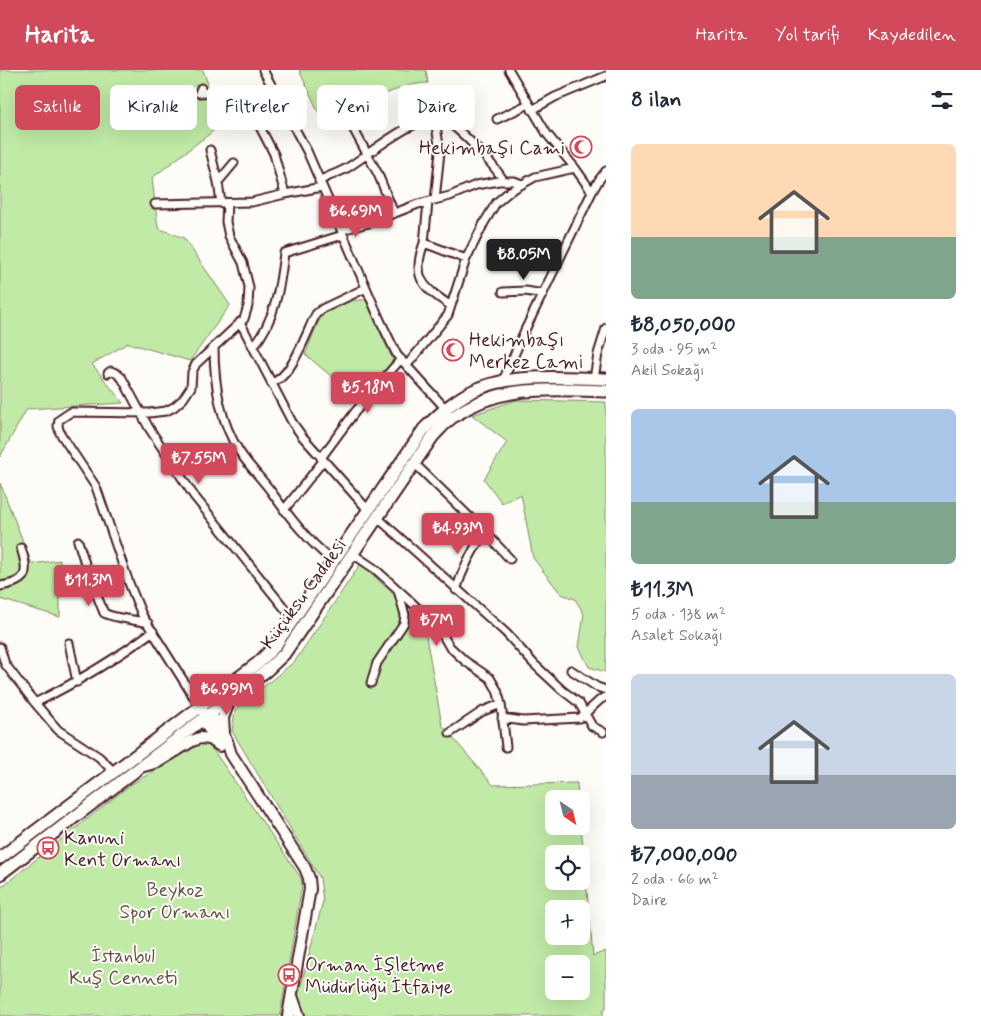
<!DOCTYPE html>
<html lang="tr">
<head>
<meta charset="utf-8">
<style>
	:root { --surface:#fff; --page:#f6f6f7; --text:#1f2937; --muted:#747a83; --accent:#d1495b }
	body { margin:0; font-family:Mynerve,sans-serif; background:var(--page); color:var(--text); height:100vh; display:flex; flex-direction:column; font-size:19px; white-space:nowrap }
	* { box-sizing:border-box; margin:0 }
	p { font-size:16px; color:var(--muted) }
	.icon { flex:none; width:28px; height:28px; fill:none; stroke:currentColor; stroke-width:2; stroke-linecap:round; stroke-linejoin:round }
	.map { position:relative; flex:1; overflow:hidden }
	.drawer { display:flex; flex-direction:column; background:var(--surface); width:375px }
	.drawer>* { flex:none }
	.banner { position:absolute; left:15px; top:15px; width:475px; height:45px; display:flex; gap:10px }
	.needle { width:32px; rotate:145deg }
	.buttons { position:absolute; left:545px; top:720px; display:grid; gap:10px }
	.buttons a { display:grid; place-items:center; width:45px; height:45px; border-radius:8px; background:var(--surface); box-shadow:0 5px 20px #0002; font-size:25px }
	.price { position:absolute; translate:-50% -42px; padding:0 11px; border-radius:5px; background:var(--accent); color:#fff; font-size:16px; line-height:32px; filter:drop-shadow(0 1px 2px #0008) }
	.price::after { content:''; position:absolute; left:50%; top:30px; width:15px; height:11px; margin-left:-8px; background:inherit; clip-path:polygon(0 0,100% 0,50% 100%) }
	.price.active { background:#222; color:#fff }
	ul { padding:0; list-style:none }
	li { display:grid; align-content:center; gap:10px; height:265px; padding:0 25px }
	li span { display:grid; place-items:center; height:155px; border-radius:8px; color:#555 }
	li>.icon { margin-inline-start:auto }
	span .icon { width:90px; height:90px; fill:#fffc; stroke-width:1 }
	li b { font-size:21px }
	h2 { display:flex; justify-content:space-between; align-items:center; height:60px; padding:0 25px; font-size:21px }
	.pill { padding:0 18px; border-radius:8px; background:var(--surface); box-shadow:0 5px 20px #0002; font-size:18px; line-height:45px }
	.pill.active { background:var(--accent); color:#fff }
	header { display:flex; align-items:center; gap:30px; box-sizing:border-box; height:70px; padding:0 25px; background:var(--accent); color:#fff }
	header strong { font-size:24px }
	nav { display:flex; gap:28px; margin-inline-start:auto; font-size:18px }
	main { display:flex; flex:1; min-height:0 }
	.map>svg:first-child { display:block }
	.green { fill:#c0eaa6; stroke:#858468; fill-rule:evenodd }
	.lines { fill:none; stroke-linecap:round; stroke-linejoin:round }
	.street-casing { stroke:#4a1f2b; stroke-width:11 }
	.secondary-casing { stroke:#4a1f2b; stroke-width:14 }
	.primary-casing { stroke:#4a1f2b; stroke-width:15 }
	.street { stroke:#fdfcf7; stroke-width:7 }
	.secondary { stroke:#fdfcf7; stroke-width:10 }
	.primary { stroke:#fdfcf7; stroke-width:11 }
	.labels { text-anchor:middle; stroke-width:4; stroke-linejoin:round; paint-order:stroke }
	.poi-label { font-size:19px; fill:#4a1f2b; stroke:#fdfcf7; text-anchor:start }
	.street-label { font-size:19px; fill:#4a1f2b; stroke:#fdfcf7 }
	.park-label { font-size:19px; fill:#68524a; stroke:#fdfcf7 }
</style>
</head>
<body>
<header>
<strong>Harita</strong>
<nav><a>Harita</a><a>Yol tarifi</a><a>Kaydedilen</a></nav>
</header>
<main>
<div class="map">
<svg width="606" height="946" viewBox="0 0 606 946">
	<rect width="100%" height="100%" fill="#fdfcf7"/>
	<filter id="ink" filterUnits="userSpaceOnUse"><feTurbulence type="fractalNoise" baseFrequency=".02" numOctaves="2"/><feDisplacementMap in="SourceGraphic" scale="10" xChannelSelector="R" yChannelSelector="G"/><feConvolveMatrix kernelMatrix="1 2 1 2 8 2 1 2 1" color-interpolation-filters="sRGB"/></filter>
	<g filter="url(#ink)">
		<path class="green" d="M0,0H203L221,51L217,58L152,108L158,158L184,168L230,235L190,291L128,273L92,294L123,333L27,339L0,387Z
			M299,0H426L428,13C402,12 349,41 323,52Z
			M358,230H366L393,290L359,330L305,284C311,272 317,249 327,240C335,233 349,232 358,230Z
			M516,330L606,332V602L589,597L579,577L584,544L575,529L561,524L533,488L521,424L502,433L484,409L507,372L472,345Z
			M0,413L32,494L60,490V547L0,529Z
			M361,493L424,555L442,655L493,715L577,713L578,729H554V756H581L593,886L606,881V938L603,940V946H305L298,926L323,831L320,808L232,661L235,640L295,591ZM554,784H581V811H554ZM554,839H581V866H554ZM554,894H581V921H554Z
			M200,674L208,675L214,681L301,808L302,815L280,946H0V818L130,715Z"/>
		<g class="lines">
			<g class="street-casing">
				<path id="street" d="M263,0L307,81L380,250L397,285L445,338
					M509,0L547,64L575,98
					M532,40L555,27L606,6
					M435,49L440,82L435,130
					M497,49L529,34
					M353,58L378,104L394,143
					M210,80L218,112
					M319,111C328,106 338,103 347,98C367,86 419,42 441,49C458,55 494,95 504,111
					M592,122L599,110L606,101
					M285,124L322,117
					M428,132L424,173L466,189
					M221,133L218,112L234,93
					M155,134L252,132L285,124L274,84L248,34L241,24L233,21L199,23L201,18
					M341,160L369,153L418,134L450,126L476,115L499,111H514L522,114
					M424,173C411,208 423,217 451,236
					M503,222L526,221L543,224
					M240,252L292,352L302,366L369,441
					M214,277C214,311 220,351 239,381C248,395 260,407 270,420C290,448 307,470 334,492
					M253,277C275,251 280,217 284,183L343,165
					M407,295L448,245L466,189L484,153L496,133L510,121L535,107L575,98L592,122L525,260L502,313
					M108,303L111,301L116,303L122,308L149,358L194,426L294,550
					M594,309L598,284L606,258
					M271,313C292,308 306,263 316,244L322,239L366,218
					M321,388L355,342L401,289
					M415,394L485,462L510,489
					M284,440L323,391
					M378,448L506,563L534,594L562,620L579,633L592,656L603,662
					M78,471L88,503L104,543C115,549 134,549 148,553
					M353,484L375,499L405,526L440,560L449,576L465,591L490,608L497,620L501,634L506,677
					M0,516C28,512 29,503 21,478
					M456,520C463,498 472,480 485,462
					M69,573L77,612
					M0,577L5,594L35,633
					M571,600L597,617L606,620
					M371,613L377,593L404,553L405,545L398,520
					M200,637L142,545L129,513L96,417L60,363L58,356L59,350L71,342L149,343L166,341L174,337L183,329L191,317L192,302L196,294L244,249L248,236L249,217L243,193L229,166L226,152L227,133
					M502,648L523,651L580,648L601,629L606,627
					M450,663L483,641L501,634
					M114,702L99,687L58,660L35,633C77,612 116,589 153,561"/>
			</g>
			<g class="secondary-casing">
				<path id="secondary" d="M204,643L206,646V655L219,674
					M206,646L214,649L227,671L231,684L305,798L309,808L310,819L288,946
					M224,663L223,648L230,629
					M144,696L158,692L192,671L200,668L210,669L220,676
					M292,926L299,946"/>
			</g>
			<g class="primary-casing">
				<path id="primary" d="M0,788L258,593L275,576L424,359C440,343 458,326 480,318C518,303 566,308 606,309
					M0,804L266,601L284,584L433,366C440,359 447,350 456,345C501,314 554,319 606,321"/>
			</g>
			<use href="#street" class="street"/>
			<use href="#secondary" class="secondary"/>
			<use href="#primary" class="primary"/>
		</g>
	</g>
	<defs>
		<g id="mosque-ring" transform="scale(1.125)"><circle r="9.5" fill="#fdfcf7" stroke="#d1495b" stroke-width="1.5"/><path d="M3.5-4.9A6 6 0 1 0 3.5 4.9A5 5 0 1 1 3.5-4.9Z" fill="#d1495b"/></g>
		<g id="bus-ring" transform="scale(1.125)"><circle r="9.5" fill="#fdfcf7" stroke="#d1495b" stroke-width="1.5"/><path d="M-5-6H5V4H4V6H2V4H-2V6H-4V4H-5ZM-3.5-4V0h7V-4ZM-3.5 1.2v1.5H-2V1.2ZM2 1.2v1.5H3.5V1.2Z" fill="#d1495b"/></g>
	</defs>
	<g fill-rule="evenodd">
		<use href="#mosque-ring" x="581" y="77"/>
		<use href="#mosque-ring" x="453" y="280"/>
		<use href="#bus-ring" x="48" y="778"/>
		<use href="#bus-ring" x="289" y="905"/>
	</g>
	<g class="labels">
		<g class="poi-label">
			<text x="565" y="84" text-anchor="end">Hekimbaşı Cami</text>
			<text x="469" y="276">Hekimbaşı<tspan x="469" dy="22">Merkez Cami</tspan></text>
			<text x="64" y="774">Kanuni<tspan x="64" dy="22">Kent Ormanı</tspan></text>
			<text x="305" y="901">Orman İşletme<tspan x="305" dy="22">Müdürlüğü İtfaiye</tspan></text>
		</g>
		<g class="street-label">
			<text transform="translate(303 523) rotate(-54)" y="7">Küçüksu Caddesi</text>
		</g>
		<g class="park-label">
			<text x="175" y="826">Beykoz<tspan x="175" dy="22">Spor Ormanı</tspan></text>
			<text x="123" y="892">İstanbul<tspan x="123" dy="22">Kuş Cenneti</tspan></text>
		</g>
	</g>
</svg>
<div class="buttons">
<a><svg class="needle" viewBox="-14 -14 28 28"><path d="M0-13l5 13h-10z" fill="#e53935"/><path d="M0 13l5-13h-10z" fill="#747a83"/></svg></a>
<a><svg class="icon" aria-label="locate" viewBox="0 0 24 24"><circle cx="12" cy="12" r="6"/><path d="M12 2v4M12 18v4M2 12h4M18 12h4"/></svg></a>
<a>+</a>
<a>−</a>
</div>
<b class="price" style="left:356px;top:168px">₺6.69M</b>
<b class="price active" style="left:524px;top:211px">₺8.05M</b>
<b class="price" style="left:368px;top:344px">₺5.18M</b>
<b class="price" style="left:199px;top:415px">₺7.55M</b>
<b class="price" style="left:458px;top:485px">₺4.93M</b>
<b class="price" style="left:89px;top:537px">₺11.3M</b>
<b class="price" style="left:437px;top:577px">₺7M</b>
<b class="price" style="left:227px;top:646px">₺6.99M</b>
<div class="banner">
<a class="pill active">Satılık</a>
<a class="pill">Kiralık</a>
<a class="pill">Filtreler</a>
<a class="pill">Yeni</a>
<a class="pill">Daire</a>
</div>
</div>
<section class="drawer">
<h2>8 ilan<svg class="icon" aria-label="filters" viewBox="0 0 24 24"><path d="M4 7h16M4 17h16"/><circle cx="9" cy="7" r="2"/><circle cx="15" cy="17" r="2"/></svg></h2>
<ul>
<li><span style="background:linear-gradient(#ffd9b3 60%,#7fa58c 0)"><svg class="icon" aria-label="home" viewBox="0 0 24 24"><path d="M3 11l9-7 9 7M6 9v11h12V9"/></svg></span><div><b>₺8,050,000</b><p>3 oda · 95 m²</p><p>Akil Sokağı</p></div></li>
<li><span style="background:linear-gradient(#a9c7e8 60%,#7fa58c 0)"><svg class="icon" aria-label="home" viewBox="0 0 24 24"><path d="M3 11l9-7 9 7M6 9v11h12V9"/></svg></span><div><b>₺11.3M</b><p>5 oda · 138 m²</p><p>Asalet Sokağı</p></div></li>
<li><span style="background:linear-gradient(#c9d6e8 65%,#9aa5b1 0)"><svg class="icon" aria-label="home" viewBox="0 0 24 24"><path d="M3 11l9-7 9 7M6 9v11h12V9"/></svg></span><div><b>₺7,000,000</b><p>2 oda · 66 m²</p><p>Daire</p></div></li>
</ul>
</section>
</main>
</body>
</html>
